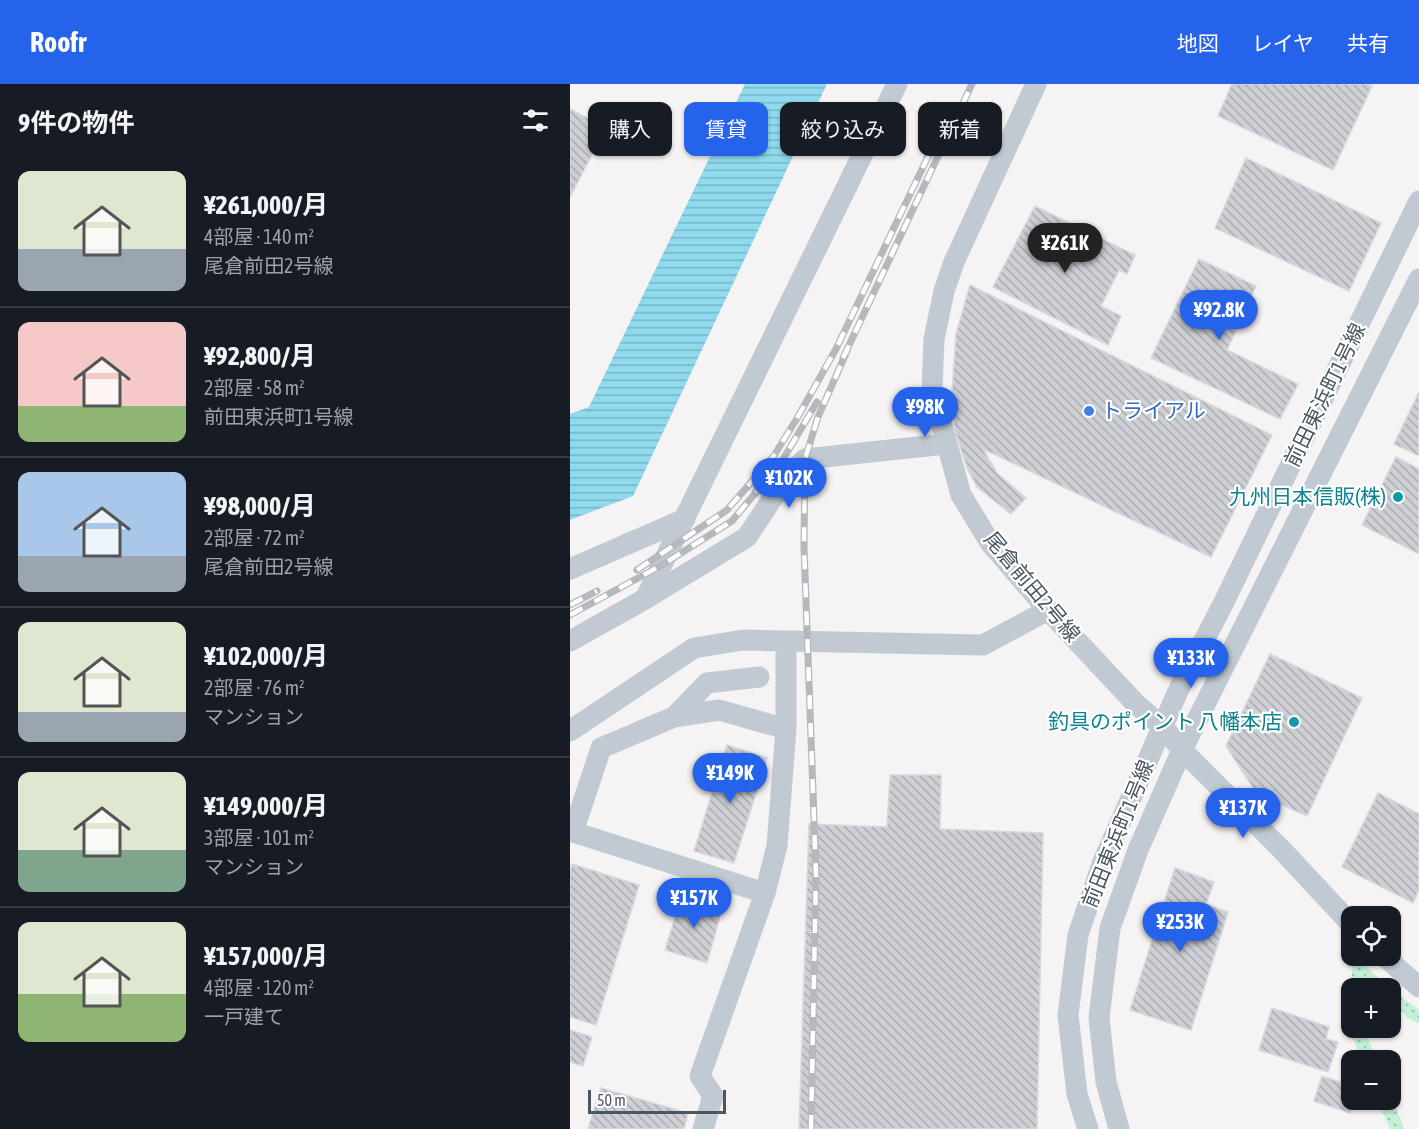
<!DOCTYPE html>
<html lang="ja">
<head>
<meta charset="utf-8">
<style>
	:root { --surface:#171b24; --page:#20242c; --text:#f1f3f6; --muted:#9ea1a6; --line:#363941; --accent:#2563eb }
	body { margin:0; font-family:"Asap Condensed","Noto Sans JP",sans-serif; background:var(--page); color:var(--text); height:100vh; display:flex; flex-direction:column; font-size:22px; white-space:nowrap }
	* { box-sizing:border-box; margin:0 }
	p { font-size:20px; color:var(--muted) }
	.icon { flex:none; width:33px; height:33px; fill:none; stroke:currentColor; stroke-width:2; stroke-linecap:round; stroke-linejoin:round }
	.map { position:relative; flex:1; overflow:hidden }
	.side { display:flex; flex-direction:column; background:var(--surface); width:570px }
	.side>* { flex:none }
	.guide { position:absolute; left:18px; top:18px; width:570px; height:54px; display:flex; gap:12px }
	.tools { position:absolute; left:771px; top:822px; display:grid; gap:12px }
	.tools a { display:grid; place-items:center; width:60px; height:60px; border-radius:12px; background:var(--surface); box-shadow:0 2px 4px #0004; font-size:30px }
	.scale { position:absolute; left:18px; bottom:15px; width:138px; box-sizing:border-box; padding-left:6px; border:3px solid #4a5661; border-top:0; font-size:16px; line-height:21px; white-space:nowrap; color:#4a5661; -webkit-text-stroke:4px #fff; paint-order:stroke }
	.price { position:absolute; translate:-50% -51px; padding:0 14px; border-radius:21px; background:var(--accent); color:#fff; font-size:20px; line-height:39px; filter:drop-shadow(0 2px 3px #0008) }
	.price::after { content:''; position:absolute; left:50%; top:36px; width:18px; height:14px; margin-left:-9px; background:inherit; clip-path:polygon(0 0,100% 0,50% 100%) }
	.price.on { background:#222; color:#fff }
	ul { padding:0; list-style:none }
	li { display:flex; align-items:center; gap:18px; height:150px; padding:0 18px }
	li+li { border-top:2px solid var(--line) }
	li span { display:grid; place-items:center; flex:none; width:168px; height:120px; border-radius:12px; color:#555 }
	li>.icon { margin-inline-start:auto }
	span .icon { width:72px; height:72px; fill:#fffc; stroke-width:1 }
	li b { font-size:26px }
	h2 { display:flex; justify-content:space-between; align-items:center; height:72px; padding:0 18px; font-size:26px }
	.chip { padding:0 21px; border-radius:12px; background:var(--surface); box-shadow:0 2px 4px #0004; font-size:21px; line-height:54px }
	.chip.on { background:var(--accent); color:#fff }
	header { display:flex; align-items:center; gap:36px; box-sizing:border-box; height:84px; padding:0 30px; background:var(--accent); color:#fff }
	header strong { font-size:28px }
	nav { display:flex; gap:33px; margin-inline-start:auto; font-size:21px }
	main { display:flex; flex:1; min-height:0 }
	.map>svg:first-child { display:block }
	.green { fill:url(#green-dots) }
	.water { fill:url(#water-rules) }
	.building { fill:url(#building-back-hatch); stroke:#d7d9de; stroke-width:1.5 }
	.lines { fill:none; stroke-linecap:round; stroke-linejoin:round }
	.minor { stroke:#c1cad2; stroke-width:21 }
	.rail-casing { stroke:#b5b8bd; stroke-width:7 }
	.rail { stroke:#fff; stroke-width:4.5; stroke-dasharray:14; stroke-linecap:butt }
	.shop-dot { fill:#3f7fe0; stroke:#fff; stroke-width:2 }
	.culture-dot { fill:#0f9aa8; stroke:#fff; stroke-width:2 }
	.labels { text-anchor:middle; stroke-width:4.5; stroke-linejoin:round; paint-order:stroke }
	.street-label { font-size:21px; fill:#4a5661; stroke:#fff }
	.shop-label { font-size:21px; fill:#366cbe; stroke:#fff; text-anchor:start }
	.culture-label { font-size:21px; fill:#0d838f; stroke:#fff; text-anchor:end }
</style>
</head>
<body>
<header>
<strong>Roofr</strong>
<nav><a>地図</a><a>レイヤ</a><a>共有</a></nav>
</header>
<main>
<section class="side">
<h2>9件の物件<svg class="icon" aria-label="filters" viewBox="0 0 24 24"><path d="M4 7h16M4 17h16"/><circle cx="9" cy="7" r="2"/><circle cx="15" cy="17" r="2"/></svg></h2>
<ul>
<li><span style="background:linear-gradient(#dfe7d0 65%,#9aa5b1 0)"><svg class="icon" aria-label="home" viewBox="0 0 24 24"><path d="M3 11l9-7 9 7M6 9v11h12V9"/></svg></span><div><b>¥261,000/月</b><p>4部屋 · 140 m²</p><p>尾倉前田2号線</p></div></li>
<li><span style="background:linear-gradient(#f6c9c9 70%,#8fb573 0)"><svg class="icon" aria-label="home" viewBox="0 0 24 24"><path d="M3 11l9-7 9 7M6 9v11h12V9"/></svg></span><div><b>¥92,800/月</b><p>2部屋 · 58 m²</p><p>前田東浜町1号線</p></div></li>
<li><span style="background:linear-gradient(#a9c7e8 70%,#9aa5b1 0)"><svg class="icon" aria-label="home" viewBox="0 0 24 24"><path d="M3 11l9-7 9 7M6 9v11h12V9"/></svg></span><div><b>¥98,000/月</b><p>2部屋 · 72 m²</p><p>尾倉前田2号線</p></div></li>
<li><span style="background:linear-gradient(#dfe7d0 75%,#9aa5b1 0)"><svg class="icon" aria-label="home" viewBox="0 0 24 24"><path d="M3 11l9-7 9 7M6 9v11h12V9"/></svg></span><div><b>¥102,000/月</b><p>2部屋 · 76 m²</p><p>マンション</p></div></li>
<li><span style="background:linear-gradient(#dfe7d0 65%,#7fa58c 0)"><svg class="icon" aria-label="home" viewBox="0 0 24 24"><path d="M3 11l9-7 9 7M6 9v11h12V9"/></svg></span><div><b>¥149,000/月</b><p>3部屋 · 101 m²</p><p>マンション</p></div></li>
<li><span style="background:linear-gradient(#dfe7d0 60%,#8fb573 0)"><svg class="icon" aria-label="home" viewBox="0 0 24 24"><path d="M3 11l9-7 9 7M6 9v11h12V9"/></svg></span><div><b>¥157,000/月</b><p>4部屋 · 120 m²</p><p>一戸建て</p></div></li>
</ul>
</section>
<div class="map">
<svg width="849" height="1045" viewBox="0 0 849 1045">
	<defs>
		<pattern id="green-dots" width="8" height="8" patternUnits="userSpaceOnUse" patternTransform="scale(1.5)"><rect width="8" height="8" fill="#c3f1d5"/><path d="M2 2h.1M6 6h.1" fill="none" stroke="#a0c6b0" stroke-width="1.8" stroke-linecap="round"/></pattern>
		<pattern id="water-rules" width="6" height="5" patternUnits="userSpaceOnUse" patternTransform="scale(1.5)"><rect width="6" height="5" fill="#90daee"/><path d="M0 2.5h6" fill="none" stroke="#78b4c4"/></pattern>
		<pattern id="building-back-hatch" width="6" height="6" patternUnits="userSpaceOnUse" patternTransform="scale(1.5)"><rect width="6" height="6" fill="#cdcfd5"/><path d="M-1 5l2 2M0 0l6 6M5-1l2 2" fill="none" stroke="#a8abb0"/></pattern>
	</defs>
	<rect width="100%" height="100%" fill="#f5f3f3"/>
	<path class="green" d="M784,872L820,904H805L798,899L797,904H782V944H794L807,976H792L776,939Z
		M821,905L849,926V940L841,936L821,918Z
		M821,1010L834,1045H820L808,1016H820Z"/>
	<path class="water" d="M175,0H257L63,412L0,436V330L19,323Z"/>
	<path class="building" d="M662,0H798L802,2L763,86L648,32Z
		M0,25L36,44L0,113Z
		M676,74L811,139L779,207L645,144Z
		M465,122L565,171L557,190L549,186L531,222L551,232L538,261L423,203Z
		M629,175L686,202L657,266L728,300L710,335L581,274Z
		M400,201L702,351L641,473L413,365L427,389L456,414L441,430L407,403L397,384L385,347L382,308L386,250Z
		M849,308V372L824,360Z
		M826,373L849,385V470L792,441Z
		M700,570L792,614L737,732L687,710L656,662Z
		M157,661L197,674L164,779L124,767Z
		M320,691H371L370,745L473,749L467,1045H229L239,740L317,743Z
		M808,709L849,730V806L843,819L772,783Z
		M2,780L69,801L26,941L0,933V787Z
		M605,784L644,798L636,820L658,828L621,946L560,926Z
		M112,811L153,822L137,879L95,866Z
		M702,924L759,943L756,955L768,958L758,988L689,966Z
		M0,946L22,953L13,982L0,978Z
		M752,992L782,1002V1016H784L780,1029L744,1017Z
		M31,1004L118,1029L114,1045H18Z"/>
	<g class="lines">
		<path class="minor" d="M466,0L384,178L374,207L364,255L362,305L391,411L421,460L478,526L566,620L593,643L612,666L712,766L782,841
			M0,485L115,435
			M75,515L327,0
			M0,557L75,515L177,453L214,397L235,375L376,360
			M104,633L137,599L189,593
			M0,647L124,564L173,556L413,561L478,526
			M0,747L195,809L207,762L216,645V558
			M3,748L31,664L104,633L149,626L216,645
			M814,872L849,903
			M133,1045L143,1012L130,992L195,809
			M518,1045L507,1010L498,931L508,851L532,780L609,605L654,518L849,117
			M549,1045L536,998L529,934L540,844L568,766L612,666L849,195"/>
		<g class="rail-casing">
			<path id="rail" d="M273,274L402,0
				M67,486L157,426L203,373L226,336L266,265L376,35
				M0,521L27,507
				M0,531L92,481L162,437L212,377L247,318
				M241,1045L246,790L234,463L235,375L248,333L277,267"/>
		</g>
		<use href="#rail" class="rail"/>
	</g>
	<circle class="shop-dot" cx="519" cy="327" r="6"/>
	<g class="culture-dot">
		<circle cx="828" cy="413" r="6"/>
		<circle cx="724" cy="638" r="6"/>
	</g>
	<g class="labels">
		<g class="street-label">
			<text transform="translate(755 311) rotate(-64)" y="7">前田東浜町1号線</text>
			<text transform="translate(462 503) rotate(50)" y="7">尾倉前田2号線</text>
			<text transform="translate(548 750) rotate(-68)" y="7">前田東浜町1号線</text>
		</g>
		<g class="shop-label">
			<text x="531" y="334">トライアル</text>
		</g>
		<g class="culture-label">
			<text x="816" y="420">九州日本信販(株)</text>
			<text x="712" y="645">釣具のポイント 八幡本店</text>
		</g>
	</g>
</svg>
<div class="tools">
<a><svg class="icon" aria-label="locate" viewBox="0 0 24 24"><circle cx="12" cy="12" r="6"/><path d="M12 2v4M12 18v4M2 12h4M18 12h4"/></svg></a>
<a>+</a>
<a>−</a>
</div>
<div class="scale">50 m</div>
<b class="price on" style="left:495px;top:190px">¥261K</b>
<b class="price" style="left:649px;top:257px">¥92.8K</b>
<b class="price" style="left:355px;top:354px">¥98K</b>
<b class="price" style="left:219px;top:425px">¥102K</b>
<b class="price" style="left:621px;top:605px">¥133K</b>
<b class="price" style="left:160px;top:720px">¥149K</b>
<b class="price" style="left:673px;top:755px">¥137K</b>
<b class="price" style="left:124px;top:845px">¥157K</b>
<b class="price" style="left:610px;top:869px">¥253K</b>
<div class="guide">
<a class="chip">購入</a>
<a class="chip on">賃貸</a>
<a class="chip">絞り込み</a>
<a class="chip">新着</a>
</div>
</div>
</main>
</body>
</html>
